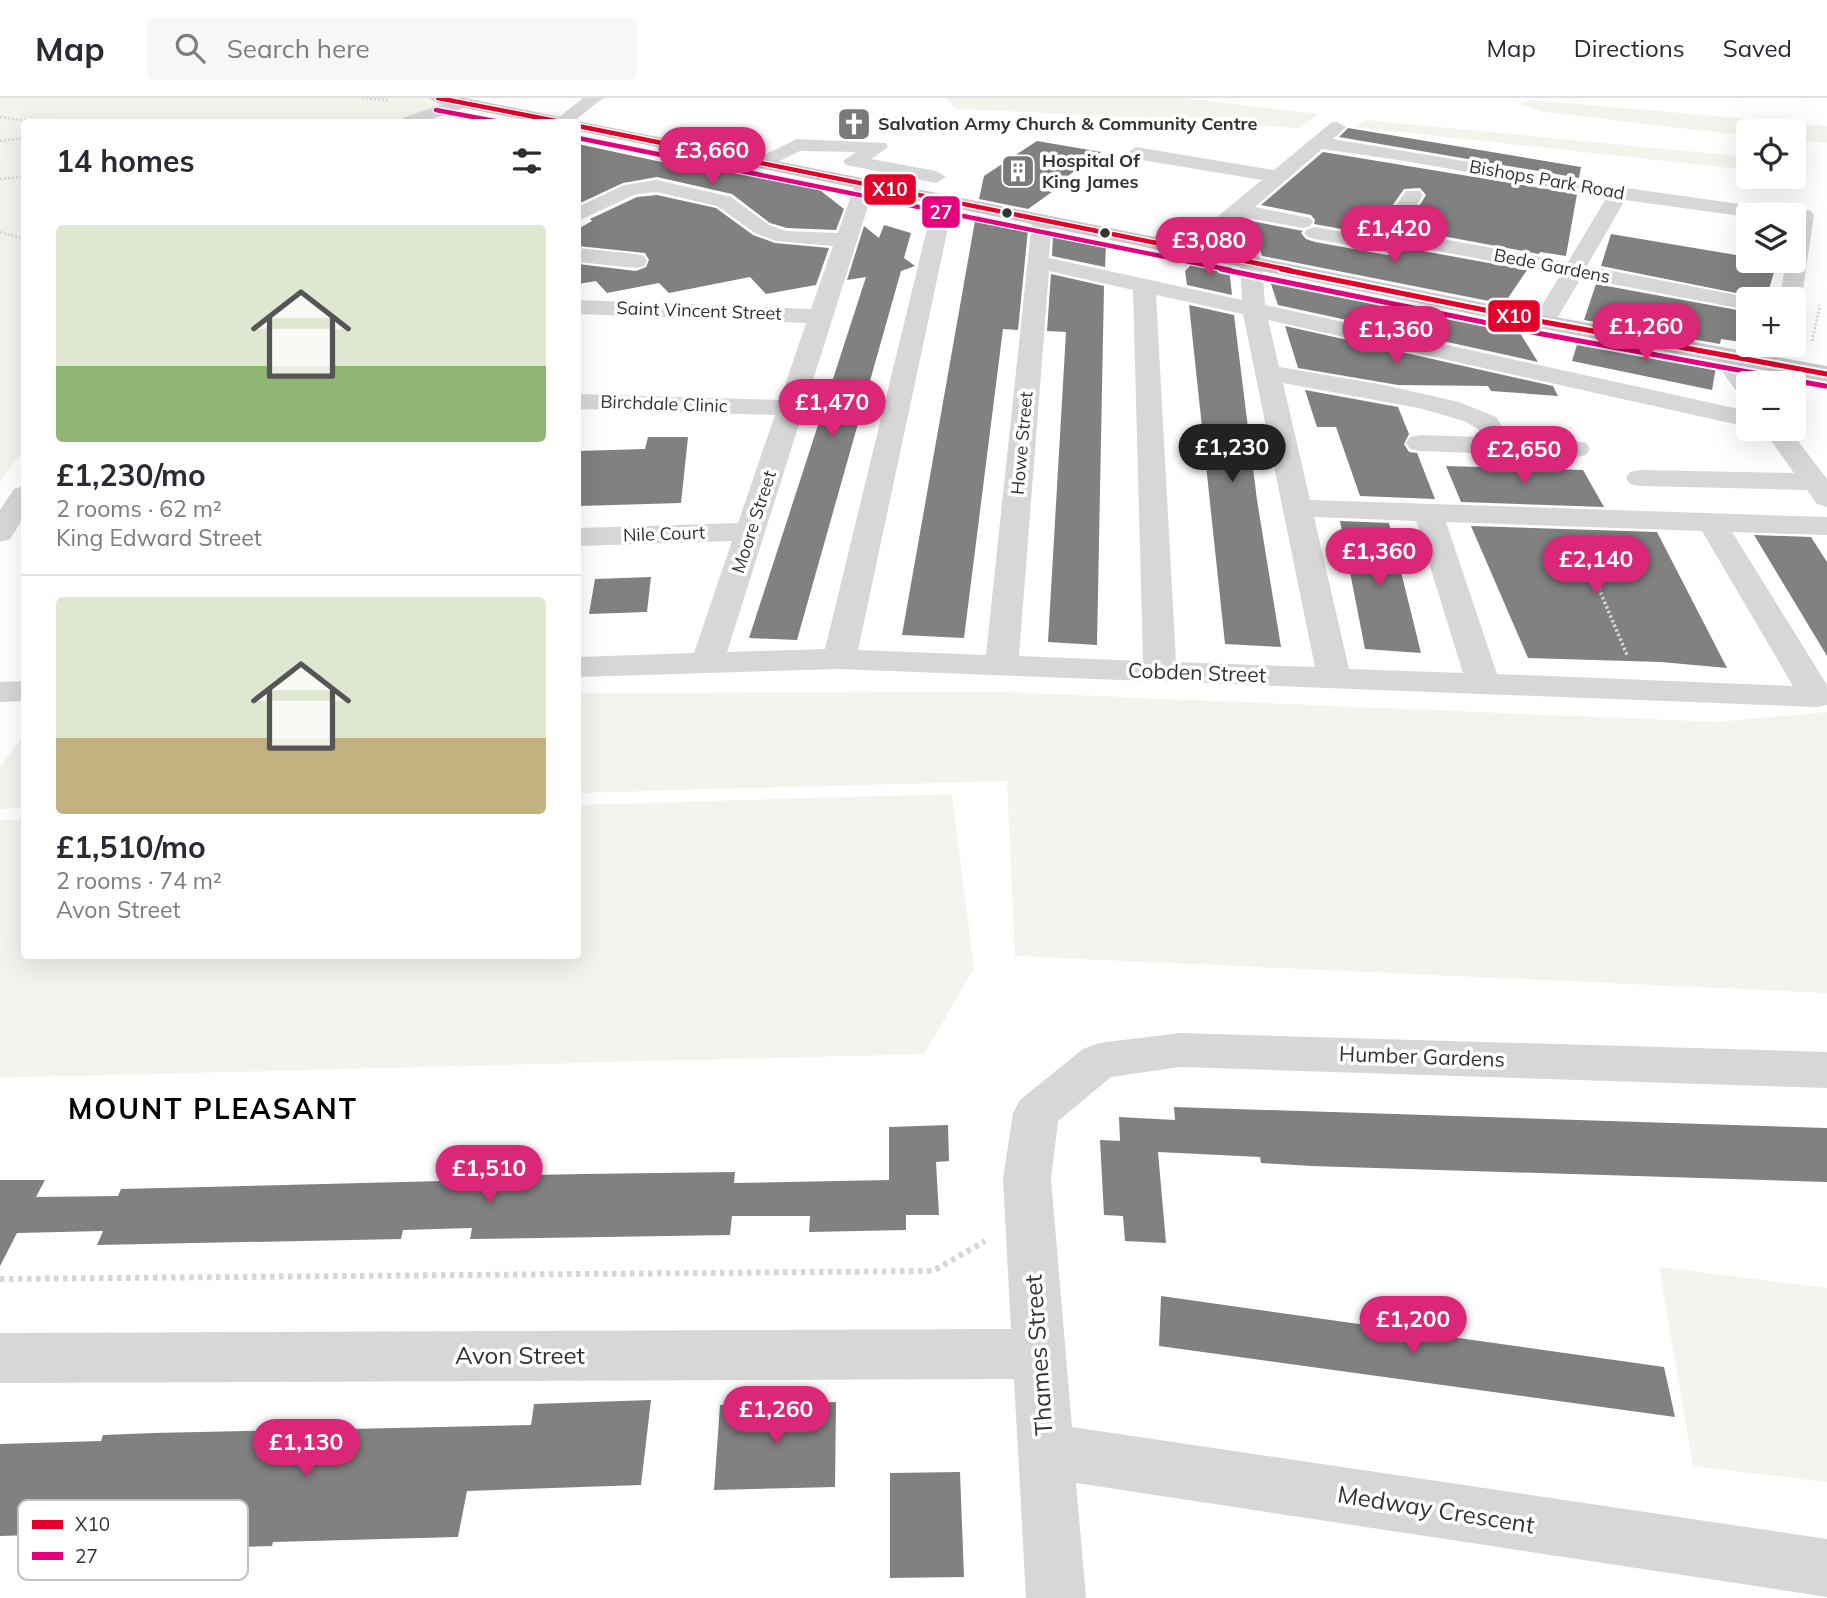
<!DOCTYPE html>
<html lang="en">
<head>
<meta charset="utf-8">
<style>
	:root { --surface:#fff; --page:#f7f7f7; --text:#2b2b33; --muted:#7c7c81; --line:#e1e1e2; --accent:#db2777 }
	body { margin:0; font-family:Mulish,sans-serif; background:var(--page); color:var(--text); height:100vh; display:flex; flex-direction:column; font-size:26px; white-space:nowrap }
	* { box-sizing:border-box; margin:0 }
	p { font-size:23px; color:var(--muted) }
	.icon { flex:none; width:38px; height:38px; fill:none; stroke:currentColor; stroke-width:2; stroke-linecap:round; stroke-linejoin:round }
	.map { position:relative; flex:1; overflow:hidden }
	.side { position:absolute; left:21px; top:21px; width:560px; height:840px; display:flex; flex-direction:column; background:var(--surface); border-radius:7px; box-shadow:0 7px 28px #0002 }
	.side>* { flex:none }
	.fabs { position:absolute; left:1736px; top:21px; display:grid; gap:14px }
	.fabs a { display:grid; place-items:center; width:70px; height:70px; border-radius:7px; background:var(--surface); box-shadow:0 7px 28px #0002; font-size:35px }
	.price { position:absolute; translate:-50% -60px; padding:0 16px; border-radius:24px; background:var(--accent); color:#fff; font-size:23px; line-height:46px; filter:drop-shadow(0 2px 4px #0008) }
	.price::after { content:''; position:absolute; left:50%; top:42px; width:21px; height:16px; margin-left:-10px; background:inherit; clip-path:polygon(0 0,100% 0,50% 100%) }
	.price.active { background:#222; color:#fff }
	ul { padding:0; list-style:none }
	li { display:grid; align-content:center; gap:14px; height:371px; padding:0 35px }
	li+li { border-top:2px solid var(--line) }
	li span { display:grid; place-items:center; height:217px; border-radius:7px; color:#555 }
	li>.icon { margin-inline-start:auto }
	span .icon { width:126px; height:126px; fill:#fffc; stroke-width:1 }
	li b { font-size:30px }
	h2 { display:flex; justify-content:space-between; align-items:center; height:84px; padding:0 35px; font-size:30px }
	header { display:flex; align-items:center; gap:42px; box-sizing:border-box; height:98px; padding:0 35px; background:var(--surface); border-bottom:2px solid var(--line) }
	header strong { font-size:33px }
	nav { display:flex; gap:38px; margin-inline-start:auto; font-size:24px }
	.search { width:490px; height:63px; background:var(--page); display:flex; align-items:center; gap:18px; box-sizing:border-box; padding:0 24px; border-radius:7px; color:var(--muted); font-size:26px }
	.map>svg:first-child { display:block }
	.green { fill:#f1f5ed }
	.building { fill:#818181 }
	.lines { fill:none; stroke-linecap:round; stroke-linejoin:round }
	.path-far2 { stroke:#d6d6d6; stroke-width:2.5; stroke-dasharray:2 2; stroke-linecap:butt }
	.path-far1 { stroke:#d6d6d6; stroke-width:3.5; stroke-dasharray:2.5 2.5; stroke-linecap:butt }
	.path { stroke:#d6d6d6; stroke-width:6; stroke-dasharray:4.5 4.5; stroke-linecap:butt }
	.minor { fill:#d7d7d7; fill-rule:evenodd }
	.major { fill:#cacaca; fill-rule:evenodd }
	.bus-1-far1-casing { stroke:#fff; stroke-width:7 }
	.bus-1-casing { stroke:#fff; stroke-width:9 }
	.bus-2-far1-casing { stroke:#fff; stroke-width:7 }
	.bus-2-casing { stroke:#fff; stroke-width:9 }
	.bus-1-far1 { stroke:#e4002b; stroke-width:4.5 }
	.bus-1 { stroke:#e4002b; stroke-width:5 }
	.bus-2-far1 { stroke:#e5007d; stroke-width:4.5 }
	.bus-2 { stroke:#e5007d; stroke-width:5 }
	.bus-dot { fill:#333; stroke:#fff; stroke-width:2.5 }
	.labels { text-anchor:middle; stroke-width:7; stroke-linejoin:round; paint-order:stroke }
	.far-poi-label { font-size:18px; font-weight:bold; fill:#333; stroke:#fff; text-anchor:start }
	.far-street-label { font-size:18px; fill:#333; stroke:#fff }
	.street-label { font-size:21px; fill:#333; stroke:#fff }
	.near-street-label { font-size:24px; fill:#333; stroke:#fff }
	.district-label { font-size:28px; font-weight:bold; letter-spacing:2px; fill:#000; stroke:#fff }
	.key { fill:#fff; stroke:#c2c2c2; stroke-width:2 }
	.key-label { font-size:19px; fill:#333 }
	.line-badge { stroke:#fff; stroke-width:2.5 }
	.badge-label { font-size:19px; text-anchor:middle; font-weight:bold; fill:#fff }
</style>
</head>
<body>
<header>
<strong>Map</strong>
<div class="search"><svg class="icon" aria-label="search" viewBox="0 0 24 24"><circle cx="10" cy="10" r="6"/><path d="M15 15l6 6"/></svg>Search here</div>
<nav><a>Map</a><a>Directions</a><a>Saved</a></nav>
</header>
<div class="map">
<svg width="1827" height="1500" viewBox="0 0 1827 1500">
	<rect width="100%" height="100%" fill="#fff"/>
	<path class="green" d="M0,0H430L455,5L405,24H24V351L0,384Z
		M946,0H1182L1319,16L1300,30C1185,23 1071,15 956,11Z
		M1532,2L1827,28V45L1794,42V33H1748V38L1545,14L1518,6Z
		M1366,22L1748,59V72L1354,29Z
		M1004,594L1717,624L1827,614V895L1015,858L1007,683L578,695V595Z
		M24,637V710L0,711V669Z
		M952,696L974,870L924,956L0,980V722L24,721V858H578V707Z
		M1659,1169L1827,1190V1384L1693,1368Z"/>
	<path class="building" d="M1348,30L1581,69L1579,80L1339,39Z
		M1037,43L1101,54L1047,93L1052,94L1028,111L979,101L984,78Z
		M578,46L666,65L677,60L816,89L844,111L836,132L787,130L770,125L732,96L657,79L623,85L578,106Z
		M1323,54L1577,96L1566,158L1540,154L1539,156L1415,133L1426,118L1418,110L1426,97L1420,90L1404,91L1390,111L1396,120L1381,138L1314,126L1315,122L1311,117L1261,107Z
		M657,97L716,110L753,137L775,145L829,150L816,187L766,196L750,179L669,195L659,185L607,195L596,183L578,186V166L636,173L646,169L649,162L645,155L578,148V131L592,123L590,121L637,99Z
		M976,117L1009,124L1005,127L1028,132L1018,232L1003,231L964,540L902,537Z
		M1251,123L1303,133L1301,135L1306,141L1315,144L1387,157L1395,156L1401,149L1527,172L1504,206L1262,158Z
		M884,127L911,135L904,160L915,168L901,173L797,542L749,540L866,179L847,182L864,128L879,140Z
		M1611,136L1748,159V163L1777,164L1766,201L1601,168Z
		M1053,137L1106,148L1105,169L1052,158Z
		M1196,162L1229,169L1232,197L1187,187L1185,173Z
		M1051,176L1104,188L1097,547L1048,544L1066,234L1047,233Z
		M1268,177L1492,223L1488,228L1520,235L1538,264L1278,207Z
		M1596,186L1748,214V245L1721,241L1720,246L1584,222Z
		M1189,207L1234,217L1257,402L1281,549L1225,546Z
		M1285,228L1553,288L1558,298L1491,293L1488,288L1398,287L1298,270Z
		M1579,240L1713,265L1716,269L1712,292L1572,263Z
		M1305,292L1398,309L1409,336L1404,346L1409,354L1417,355L1435,401L1360,398L1336,329H1317Z
		M648,339H688L681,405L578,408V353L645,351Z
		M1446,368L1583,372L1604,409L1461,404Z
		M1340,423L1389,425L1421,555L1365,551Z
		M1471,428L1657,434L1727,570L1661,564L1528,560Z
		M1754,437L1811,439L1827,464V558Z
		M651,479L647,514L589,516L595,481Z
		M1174,1009L1827,1030V1084L1312,1068L1261,1065L1260,1059L1158,1054L1166,1145L1125,1143L1123,1118L1104,1117L1100,1042L1120,1043L1119,1019L1175,1022Z
		M948,1027L949,1063L936,1064L939,1117H906V1132L809,1134L810,1118H732L730,1137L470,1141L472,1130L403,1132L401,1141L97,1147L103,1133L17,1135L0,1168V1082H45L36,1099L118,1098L121,1091L482,1082L483,1078L582,1076L735,1074L734,1085L889,1082V1029Z
		M1161,1198L1664,1269L1675,1319L1159,1248Z
		M651,1302L641,1387L467,1393L458,1439L273,1444L272,1448L57,1454L65,1436L0,1438V1346L101,1343L103,1337L154,1335L531,1327L534,1306Z
		M836,1304L835,1389L714,1392L720,1307Z
		M960,1374L964,1479L890,1480V1375Z"/>
	<g class="lines">
		<path class="path-far2" d="M362,0L389,2
			M0,19L36,24
			M0,43L24,40
			M0,81L24,79
			M0,134L24,141
			M1812,243L1820,207"/>
		<path class="path-far1" d="M1583,453L1627,557"/>
		<path class="path" d="M0,1181L933,1173L985,1143"/>
		<path class="minor" d="M460,0L467,1L470,5L467,9L424,24H400L403,20Z
			M583,0H603L573,24H553Z
			M1337,24L1346,29L1333,41L1619,89L1775,111L1782,113L1785,117H1748V119L1625,102L1587,168L1757,201H1748V212L1581,180L1552,229H1536L1532,224L1561,176L1400,146L1395,153L1387,154L1315,141L1308,139L1304,135L1308,131L1315,129L1382,141L1400,120L1392,113L1406,93H1420L1423,97L1414,111L1423,118L1410,135L1568,164L1607,99L1405,63L1322,51L1255,109L1310,120L1313,124L1310,128L1303,130L1243,119L1199,157H1183L1180,152L1183,147L1262,82L1136,61L1127,55L1136,49L1274,72L1331,25Z
			M797,41L886,45L888,49L871,61L936,73L946,79L936,85L846,67L843,63L856,54L800,53L763,71L753,65L756,61Z
			M865,80L875,86L727,554L825,551L934,102L937,98H951L954,102L858,552L986,557L1032,122L1035,118H1049L1052,122L1049,160L1242,202L1240,163L1243,158H1259L1262,163L1265,207L1748,313V329L1268,222L1279,269L1384,287L1459,304L1496,319L1509,340L1576,343L1586,345L1590,351L1586,357L1576,359L1420,353L1410,351L1406,345L1410,339L1420,337L1482,339L1478,331L1464,323L1419,310L1283,285L1310,402L1827,419V437L1732,434L1827,587V607L1817,609L839,571L578,579V559L694,555L732,443L578,448V430L738,425L775,317L579,311L578,296L780,302L806,225L578,216V202L811,211L833,148L776,143L755,135L717,108L657,94L636,96L578,123V109L624,87L657,82L731,99L769,127L786,133L838,135L855,86ZM1049,173L1133,192L1143,563L1019,558ZM1156,197L1243,216L1315,569L1176,564ZM1314,419L1416,423L1463,575L1349,571ZM1446,424L1702,433L1793,588L1497,576Z
			M1804,111L1811,113L1814,117L1803,192L1800,197H1784L1781,192L1786,163H1794V117L1797,113Z
			M578,150L636,156L644,158L647,163L644,168L636,170L578,164Z
			M1724,252L1733,254L1756,285H1748V300L1739,297L1712,259L1715,254Z
			M1763,331H1789L1827,381V409L1817,406L1807,392L1640,388L1630,386L1626,380L1630,374L1640,372L1794,375Z
			M24,388V419L10,441L0,444V412L14,391Z
			M24,583V603L0,604V584Z
			M1180,935L1827,954V990L1180,969L1111,979L1058,1023L1051,1081L1072,1329L1827,1441V1499L1076,1385L1086,1500H1026L1014,1281L0,1285V1235L1011,1231L1003,1081L1013,1015L1020,1002L1083,951L1099,945Z"/>
		<path class="major" d="M429,0H465L561,19L570,24H536L438,5Z
			M578,23L1544,217L1827,268V284L1544,231L578,33V24H571Z"/>
		<g class="bus-1-far1-casing">
			<path id="bus-1-far1" d="M438,0L561,24
				M578,28L1290,172"/>
		</g>
		<g class="bus-1-casing">
			<path id="bus-1" d="M1281,171L1544,224L1827,276"/>
		</g>
		<g class="bus-2-far1-casing">
			<path id="bus-2-far1" d="M436,12L500,24
				M578,40L1230,172"/>
		</g>
		<g class="bus-2-casing">
			<path id="bus-2" d="M1221,171L1542,236L1825,288"/>
		</g>
		<use href="#bus-1-far1" class="bus-1-far1"/>
		<use href="#bus-1" class="bus-1"/>
		<use href="#bus-2-far1" class="bus-2-far1"/>
		<use href="#bus-2" class="bus-2"/>
	</g>
	<defs>
		<g id="church-square" transform="scale(1.75)"><rect x="-9" y="-9" width="18" height="18" rx="4" fill="#7a7a7a" stroke="#fff"/><path d="M-1.2-6h2.4v3.5h3.3v2.4h-3.3V6h-2.4V-.1h-3.3v-2.4h3.3Z" fill="#fff"/></g>
		<g id="building-square" transform="scale(1.75)"><rect x="-9" y="-9" width="18" height="18" rx="4" fill="#7a7a7a" stroke="#fff"/><path d="M-4-6H4V6H1V3H-1V6H-4ZM-2.5-4.3h1.7v1.8h-1.7ZM.8-4.3h1.7v1.8H.8ZM-2.5-1h1.7V.8h-1.7ZM.8-1h1.7V.8H.8Z" fill="#fff"/></g>
	</defs>
	<g fill-rule="evenodd">
		<use href="#church-square" x="854" y="26"/>
		<use href="#building-square" x="1018" y="73"/>
	</g>
	<g class="bus-dot">
		<circle cx="1007" cy="115" r="6"/>
		<circle cx="1105" cy="135" r="6"/>
	</g>
	<g class="labels">
		<g class="far-poi-label">
			<text x="878" y="32">Salvation Army Church &amp; Community Centre</text>
			<text x="1042" y="69">Hospital Of<tspan x="1042" dy="21">King James</tspan></text>
		</g>
		<g class="far-street-label">
			<text transform="translate(1547 82) rotate(10)" y="6">Bishops Park Road</text>
			<text transform="translate(1552 168) rotate(11)" y="6">Bede Gardens</text>
			<text transform="translate(699 213) rotate(2)" y="6">Saint Vincent Street</text>
			<text transform="translate(664 306) rotate(2)" y="6">Birchdale Clinic</text>
			<text transform="translate(1022 345) rotate(-85)" y="6">Howe Street</text>
			<text transform="translate(754 424) rotate(-72)" y="6">Moore Street</text>
			<text transform="translate(664 436) rotate(-2)" y="6">Nile Court</text>
		</g>
		<g class="street-label">
			<text transform="translate(1197 575) rotate(2)" y="7">Cobden Street</text>
			<text transform="translate(1422 959) rotate(2)" y="7">Humber Gardens</text>
		</g>
		<g class="near-street-label">
			<text transform="translate(1039 1257) rotate(-94)" y="8">Thames Street</text>
			<text x="520" y="1266">Avon Street</text>
			<text transform="translate(1436 1412) rotate(9)" y="8">Medway Crescent</text>
		</g>
		<g class="district-label">
			<text x="213" y="1021">MOUNT PLEASANT</text>
		</g>
	</g>
	<rect x="18" y="1402" width="230" height="80" rx="10" class="key"/>
	<rect x="32" y="1422" width="31" height="9" fill="#e4002b"/>
	<rect x="32" y="1454" width="31" height="8" fill="#e5007d"/>
	<g class="key-label">
		<text x="75" y="1433">X10</text>
		<text x="75" y="1465">27</text>
	</g>
	<g class="line-badge">
		<rect x="863" y="75" width="54" height="33" rx="7" fill="#e4002b"/>
		<rect x="921" y="97" width="40" height="34" rx="7" fill="#e5007d"/>
		<rect x="1487" y="201" width="54" height="34" rx="7" fill="#e4002b"/>
	</g>
	<g class="badge-label">
		<text x="890" y="98">X10</text>
		<text x="941" y="121">27</text>
		<text x="1514" y="225">X10</text>
	</g>
</svg>
<div class="fabs">
<a><svg class="icon" aria-label="locate" viewBox="0 0 24 24"><circle cx="12" cy="12" r="6"/><path d="M12 2v4M12 18v4M2 12h4M18 12h4"/></svg></a>
<a><svg class="icon" aria-label="layers" viewBox="0 0 24 24"><path d="M12 4l9 5-9 5-9-5zM3 14l9 5 9-5"/></svg></a>
<a>+</a>
<a>−</a>
</div>
<b class="price" style="left:712px;top:89px">£3,660</b>
<b class="price" style="left:1394px;top:167px">£1,420</b>
<b class="price" style="left:1209px;top:179px">£3,080</b>
<b class="price" style="left:1646px;top:265px">£1,260</b>
<b class="price" style="left:1396px;top:268px">£1,360</b>
<b class="price" style="left:832px;top:341px">£1,470</b>
<b class="price active" style="left:1232px;top:386px">£1,230</b>
<b class="price" style="left:1524px;top:388px">£2,650</b>
<b class="price" style="left:1379px;top:490px">£1,360</b>
<b class="price" style="left:1596px;top:498px">£2,140</b>
<b class="price" style="left:489px;top:1107px">£1,510</b>
<b class="price" style="left:1413px;top:1258px">£1,200</b>
<b class="price" style="left:776px;top:1348px">£1,260</b>
<b class="price" style="left:306px;top:1381px">£1,130</b>
<section class="side">
<h2>14 homes<svg class="icon" aria-label="filters" viewBox="0 0 24 24"><path d="M4 7h16M4 17h16"/><circle cx="9" cy="7" r="2"/><circle cx="15" cy="17" r="2"/></svg></h2>
<ul>
<li><span style="background:linear-gradient(#dfe7d0 65%,#8fb573 0)"><svg class="icon" aria-label="home" viewBox="0 0 24 24"><path d="M3 11l9-7 9 7M6 9v11h12V9"/></svg></span><div><b>£1,230/mo</b><p>2 rooms · 62 m²</p><p>King Edward Street</p></div></li>
<li><span style="background:linear-gradient(#dfe7d0 65%,#c2b280 0)"><svg class="icon" aria-label="home" viewBox="0 0 24 24"><path d="M3 11l9-7 9 7M6 9v11h12V9"/></svg></span><div><b>£1,510/mo</b><p>2 rooms · 74 m²</p><p>Avon Street</p></div></li>
</ul>
</section>
</div>
</body>
</html>
